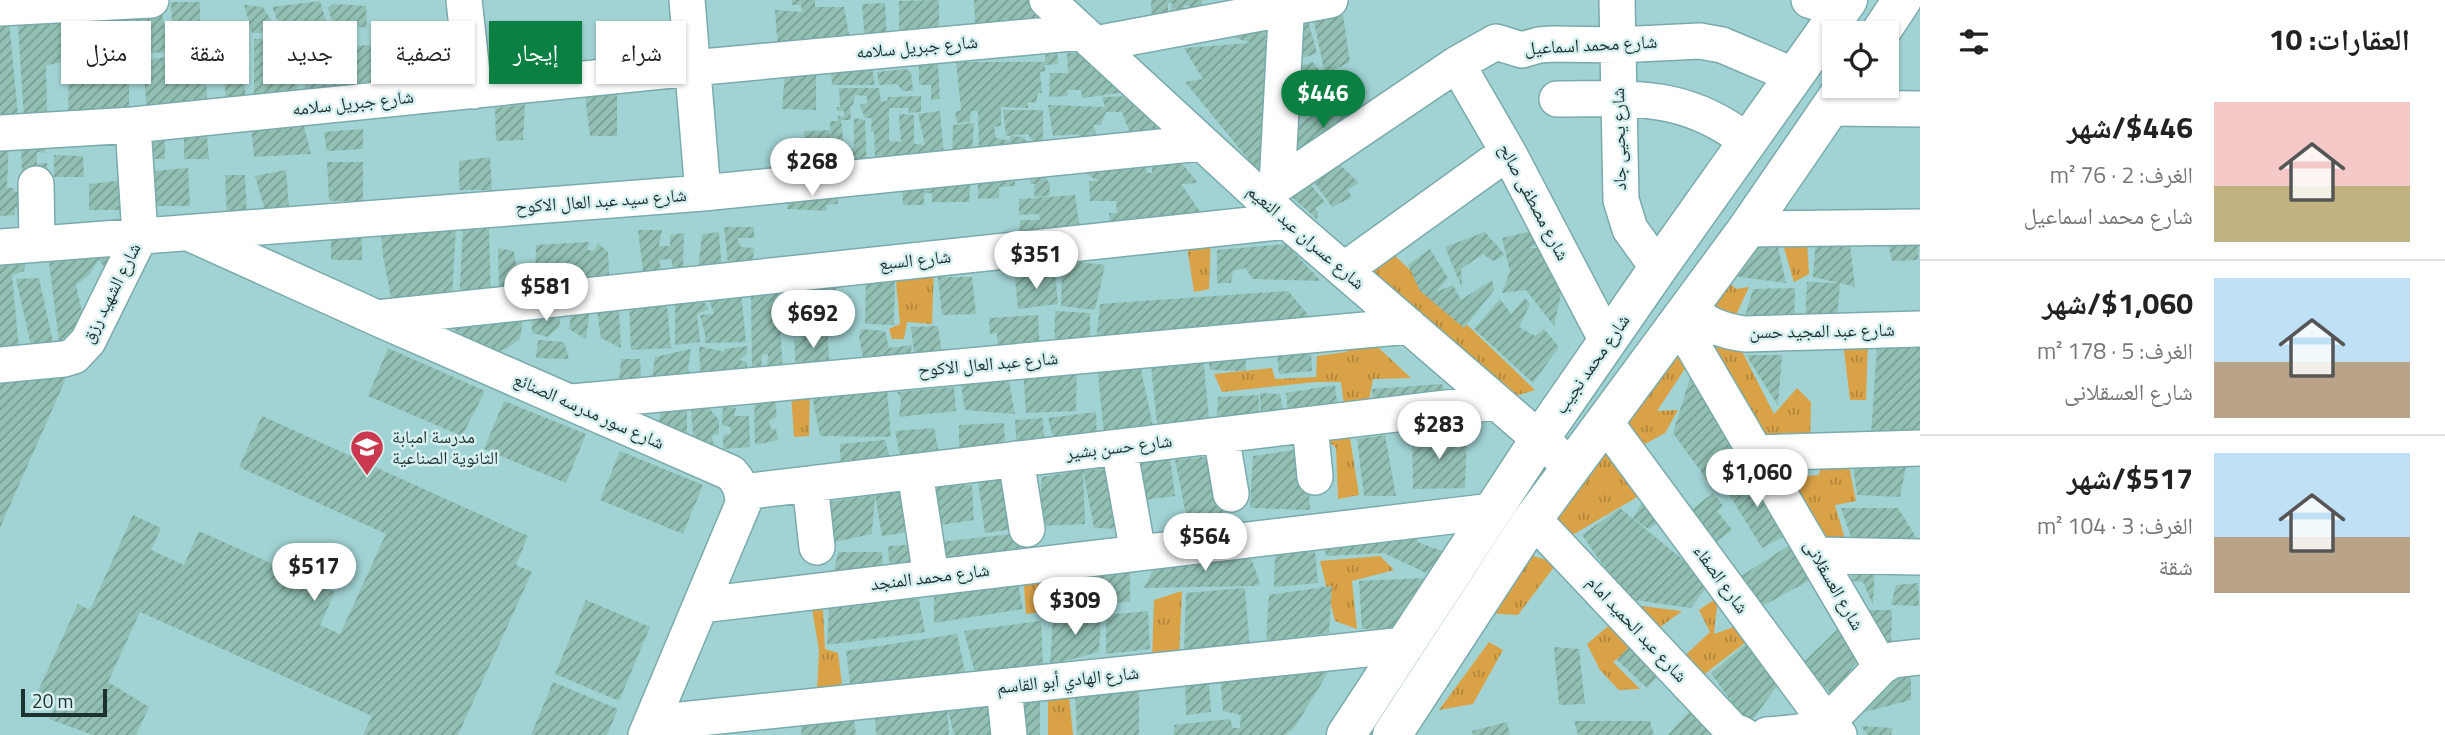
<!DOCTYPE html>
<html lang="ar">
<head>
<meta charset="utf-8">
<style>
	:root { --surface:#fff; --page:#f2f2f2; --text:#222; --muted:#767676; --line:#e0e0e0; --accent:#0b8043 }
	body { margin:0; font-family:"Titillium Web","Noto Naskh Arabic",sans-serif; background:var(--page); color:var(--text); direction:rtl; height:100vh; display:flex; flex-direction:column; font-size:26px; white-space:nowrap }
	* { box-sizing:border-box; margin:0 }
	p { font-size:23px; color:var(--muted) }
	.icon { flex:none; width:38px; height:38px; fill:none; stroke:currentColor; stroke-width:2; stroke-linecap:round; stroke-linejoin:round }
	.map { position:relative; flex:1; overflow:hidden; direction:ltr }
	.side { display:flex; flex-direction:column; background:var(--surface); width:525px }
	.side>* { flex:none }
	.top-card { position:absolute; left:21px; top:21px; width:665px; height:63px; direction:rtl; display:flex; gap:14px }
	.tools { position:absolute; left:1822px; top:21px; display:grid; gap:14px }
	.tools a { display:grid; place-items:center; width:77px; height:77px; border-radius:0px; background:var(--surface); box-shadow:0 2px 5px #0004; font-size:35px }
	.scale { position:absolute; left:21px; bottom:18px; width:86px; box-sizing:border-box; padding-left:7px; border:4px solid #1d3131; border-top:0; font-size:19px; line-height:24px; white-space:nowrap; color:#1d3131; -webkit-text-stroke:5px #d6efef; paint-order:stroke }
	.price { position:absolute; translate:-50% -60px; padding:0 16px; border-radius:24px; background:#fff; color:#222; font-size:23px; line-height:46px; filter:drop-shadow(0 2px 4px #0008) }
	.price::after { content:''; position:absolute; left:50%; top:42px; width:21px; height:16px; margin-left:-10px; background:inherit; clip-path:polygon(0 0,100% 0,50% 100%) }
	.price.active { background:var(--accent); color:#fff }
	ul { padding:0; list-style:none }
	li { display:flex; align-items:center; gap:21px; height:175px; padding:0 35px }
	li+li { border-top:2px solid var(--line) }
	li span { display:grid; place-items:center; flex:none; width:196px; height:140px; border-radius:0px; color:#555 }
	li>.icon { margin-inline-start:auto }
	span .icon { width:84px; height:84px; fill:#fffc; stroke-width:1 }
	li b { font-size:30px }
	h2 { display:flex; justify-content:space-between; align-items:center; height:84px; padding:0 35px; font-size:30px }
	.chip { padding:0 24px; border-radius:0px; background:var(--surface); box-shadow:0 2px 5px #0004; font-size:24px; line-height:63px }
	.chip.active { background:var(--accent); color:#fff }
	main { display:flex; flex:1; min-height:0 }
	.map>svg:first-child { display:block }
	.grass { fill:url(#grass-tufts) }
	.building { fill:url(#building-hatch) }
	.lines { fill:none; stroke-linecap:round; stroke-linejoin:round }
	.minor-casing { stroke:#7aaaab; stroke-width:38 }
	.major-casing { stroke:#7aaaab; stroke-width:41 }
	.minor { stroke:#fff; stroke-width:35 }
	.major { stroke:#fff; stroke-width:38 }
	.labels { text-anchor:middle; stroke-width:5; stroke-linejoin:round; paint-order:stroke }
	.street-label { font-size:18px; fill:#1d3131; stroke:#d6efef }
	.poi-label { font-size:18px; fill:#1d3131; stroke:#d6efef; text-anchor:start }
</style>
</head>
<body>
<main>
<section class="side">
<h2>العقارات: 10<svg class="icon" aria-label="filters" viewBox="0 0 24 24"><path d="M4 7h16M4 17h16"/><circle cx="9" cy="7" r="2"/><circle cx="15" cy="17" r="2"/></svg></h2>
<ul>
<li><span style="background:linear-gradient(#f6c9c9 60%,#c2b280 0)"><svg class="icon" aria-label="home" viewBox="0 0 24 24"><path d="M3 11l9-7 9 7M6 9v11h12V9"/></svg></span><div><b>$446/شهر</b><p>الغرف: 2 · 76 m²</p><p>شارع محمد اسماعيل</p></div></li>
<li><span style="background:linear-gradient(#bfe0f5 60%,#b9a48a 0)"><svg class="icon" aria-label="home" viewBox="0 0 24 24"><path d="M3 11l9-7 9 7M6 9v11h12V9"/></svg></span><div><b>$1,060/شهر</b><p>الغرف: 5 · 178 m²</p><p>شارع العسقلانى</p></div></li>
<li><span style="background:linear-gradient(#bfe0f5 60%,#b9a48a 0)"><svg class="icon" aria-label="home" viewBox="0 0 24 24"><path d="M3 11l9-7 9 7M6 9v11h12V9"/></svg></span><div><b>$517/شهر</b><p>الغرف: 3 · 104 m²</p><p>شقة</p></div></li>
</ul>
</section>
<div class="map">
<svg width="1920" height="735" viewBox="0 0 1920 735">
	<defs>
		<pattern id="grass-tufts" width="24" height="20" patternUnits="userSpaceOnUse" patternTransform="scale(1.75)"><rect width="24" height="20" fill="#daa247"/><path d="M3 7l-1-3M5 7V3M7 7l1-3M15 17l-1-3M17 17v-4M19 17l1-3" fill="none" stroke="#b0853c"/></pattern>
		<pattern id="building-hatch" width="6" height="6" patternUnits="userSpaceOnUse" patternTransform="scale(1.75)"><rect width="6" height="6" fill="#92c0b4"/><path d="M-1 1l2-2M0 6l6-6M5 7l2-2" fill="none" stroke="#779d93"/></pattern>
	</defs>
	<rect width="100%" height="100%" fill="#a2d3d4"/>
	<path class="grass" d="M1211,234L1209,289L1194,292L1186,240Z
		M1782,241H1807L1809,274L1794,282Z
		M1388,249L1535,390L1503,400L1357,273Z
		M934,264L932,324L907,322L904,339H892L889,329L900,324L895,271Z
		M1723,276L1736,289L1749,287L1730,328L1774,414L1797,388L1811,402L1810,445L1761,446L1688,323Z
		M1366,336L1411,378L1373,379L1367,411L1345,413L1341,382H1315L1222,392L1214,374L1272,368L1275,379L1316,377L1317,356L1346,352Z
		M1679,338L1690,361L1657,411L1678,410L1665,433L1634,450L1614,424Z
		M1868,341L1866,400H1850L1843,342Z
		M810,387L809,436L794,437L791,393Z
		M1370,429L1350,438L1359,495L1338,499L1336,448L1317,431Z
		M1606,435L1644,493L1564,540L1545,519Z
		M1822,456H1847L1856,501L1835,505L1847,546L1821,545L1782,478L1819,475Z
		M1520,552L1557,563L1518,615L1485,613Z
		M1380,556L1394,570L1352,581L1357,629L1335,621L1320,561Z
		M1043,570L1047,611L1026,614L1023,574Z
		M1182,591L1179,658L1152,659L1154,600Z
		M1718,597L1714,634L1745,623L1755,635L1697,680L1678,662L1710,632L1699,610Z
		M1633,605L1682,611L1613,662L1640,689L1619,690L1600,670L1587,644Z
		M812,609L823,610L825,649L838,653L842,684L817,691L819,650Z
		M1489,642L1503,650L1473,704L1439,710Z
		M1068,686L1073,735H1048V688Z"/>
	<path class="building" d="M792,0H815V7H844L851,45L778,52L775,10L802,12L801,5H792Z
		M939,0V40L899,44V1Z
		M974,0H1035L1070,29L976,39Z
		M1151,0H1202L1201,17L1199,18L1189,6L1184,5V9L1171,10L1172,3H1168V12L1171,13L1152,27Z
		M320,1L328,27L292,30L343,32L341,53L296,60L293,49L299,98L254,101V39L293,38L292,30H281L272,7Z
		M171,2H200V50L173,51Z
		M885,3L887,43L865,44L862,4Z
		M333,4L366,6L367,28L332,23L328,8Z
		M160,5L170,52L114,55L111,6Z
		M244,5L263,7L273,23L260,33H252Z
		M96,7L94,58L46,65L47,115L24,118L17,11Z
		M8,8L18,116L0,118V9Z
		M1342,8L1350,62L1325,74L1312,13Z
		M1306,13L1317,53L1287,64Z
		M1268,18L1265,40L1275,39L1262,176L1185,82L1203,79L1184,48L1251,43L1209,29Z
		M409,41V90L355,92L347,47Z
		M221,49H234L242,60L246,98L226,101Z
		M206,52L207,106L147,114L143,60Z
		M1057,52L1058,64L1045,65V71L1040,72L1042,93H1038L1036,103L1028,102V108L1001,107V126L994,127L996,138L1010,141L1011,136L1023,137L1026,141L1030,142L1031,155L979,159L978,111H971L970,122L957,123L955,112L961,110L956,62H1045L1046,53Z
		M1088,52L1134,91L1082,98L1081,90H1067L1068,96L1049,97L1050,73H1068L1067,53Z
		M347,53L351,90L304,94L308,66Z
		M1313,62L1325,78L1291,101V93L1308,83V80L1285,88L1286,71Z
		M938,63L940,99L931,100V85H919V64Z
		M69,64L129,65V111L68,113Z
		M872,68L875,85H832L831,71Z
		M906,69L911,72L913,91H903L897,84L879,85L877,72Z
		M785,71L816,72V110L782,109Z
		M839,88H879L881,102L887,101L888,97L921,96V112L908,113L909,108H889V141L901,142L899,114L914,115V144L925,145L918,114L940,111L944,156L872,171L871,158H875L874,131L871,132L872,118H865L860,105L867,103V96L855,95L853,105L850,106L851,120H841L844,148L854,149V118L865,120L867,171L833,172L830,121H838V116L844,117V111H837V107H840Z
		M617,93V136H590L585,96Z
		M1135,96L1174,142L1135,146L1122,112H1106L1101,125H1093L1096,133L1084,134H1105V150L1079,153V134L1053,136L1048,105L1105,107L1102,97Z
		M1339,97L1355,128L1296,167L1299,124Z
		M525,104L523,140L496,141L495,108Z
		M1003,110H1043V144L1034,143L1028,134L1006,136Z
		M303,122L311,154L254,157L251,128Z
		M974,123L972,155L952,157L953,125Z
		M206,127L209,159H184V131Z
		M165,129V159H145L141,135Z
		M363,129V149L327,151L324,132Z
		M830,130V155L805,157L804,131Z
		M45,133V153L37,152V164L47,163V184L22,182L21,134Z
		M0,135H9L7,188H14V192H25L24,208H15V215L0,216Z
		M1171,150L1198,183L1181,184L1205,219L1110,230L1109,213H1117L1116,201H1090L1089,181H1099L1074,167L1144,158L1147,173H1152V156Z
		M788,151H795L817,166L790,182Z
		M54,155L83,156L84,177H54Z
		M490,157L492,190H459V161Z
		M1334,159L1359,183L1347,190L1352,197L1332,207L1309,175Z
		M327,162H363V201H329Z
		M188,168L190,206H155L153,171Z
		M1038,168L1050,184L1049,196L1034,197L1035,184H1031L1028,169Z
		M286,170L289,207L265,211L255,176Z
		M1015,170V186L999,187V198L978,199V172Z
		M1302,174L1325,202L1315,208L1318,212L1317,219L1281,188Z
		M225,175H245L247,217L227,218Z
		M971,175L969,202H932V193L924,194V205H903L901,177Z
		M126,180L128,210H89V184Z
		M836,186L838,204L826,205L827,211L787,209L788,187Z
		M1075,195L1080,231L1019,238L1020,220H1040L1039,214L1019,215V199Z
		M463,225L489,228L491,306L459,303Z
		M456,227L452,301L392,303L383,256L381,234Z
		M724,227H754V238H737L741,247L754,248L752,269L729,274Z
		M638,230H662L659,246H670V235L684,233L683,273H674L671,259L659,260L663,278L643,271Z
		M362,231V260H331V232Z
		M1532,231L1547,238L1530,248H1545L1562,289L1554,326L1526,290L1502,293L1510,271L1502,238Z
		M719,232L722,272L698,271L702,234Z
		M1485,232L1505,255L1493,261L1483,254L1461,269L1462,288L1445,247Z
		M1849,237L1855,287L1840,283L1837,320L1805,322L1807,282L1839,283L1813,277L1816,239Z
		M1919,237L1918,260L1892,261L1887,239Z
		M1762,238H1776L1786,283L1733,276Z
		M589,242L587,250L594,251L598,243L608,252L610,293L535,292L536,245Z
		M1286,244L1321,281L1253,279L1245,268L1233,271L1231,283H1217V250Z
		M498,248L514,251L521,296L499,297Z
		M1430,249L1448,278L1436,292L1453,285L1461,300L1492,280L1494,290L1464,328L1420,291L1408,265Z
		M121,250L114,276L98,260L89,275L76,285L85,326L79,341L59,342L49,262L83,252Z
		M1062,260L1105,265L1095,310L1061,306Z
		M26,262L24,271L12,275L19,350L0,351V263Z
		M866,271H895L894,325L865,324Z
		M1055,273L1058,304L1018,309L1015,278Z
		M938,277H972L976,314L942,315Z
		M39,278L54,347L32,350L16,279Z
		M836,283L837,303L804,304V318H795L794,284Z
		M778,286L783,376L766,379L768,354L762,355L760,380L752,379L751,296Z
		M1795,288L1794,325L1742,326L1753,289Z
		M705,289L741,291L746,342L705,343V334L700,315L714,314Z
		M1288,291L1310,317L1299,324L1095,349L1100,304Z
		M675,298H701L709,309L697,314L700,342L675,345Z
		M1525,298L1530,304L1519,327L1535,336L1544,329L1559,347L1533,383L1474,329L1500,299L1511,314Z
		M629,302L667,305L671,348L631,350Z
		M590,308L586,339L569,329L571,315Z
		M562,309L559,327L548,337L532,333V315Z
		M597,310H619L621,348L601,338Z
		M1055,311L1090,313V344L1054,351Z
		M1038,315L1040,354L998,356L997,333L990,334L989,318Z
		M523,320L520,339L506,349L490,354L447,325Z
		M827,322L830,374L796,376L794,340H802L801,323Z
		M938,326L943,362L915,360L911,327Z
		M861,329L885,331L889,348L912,345L909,365L865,366L859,338Z
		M538,340L564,342L569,359L536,358Z
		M1276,345L1311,349L1312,371L1279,374Z
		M699,346L724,352V349L748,346L747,354L739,360L747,362L748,382L701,381Z
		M1245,346L1246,371L1210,370L1206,348Z
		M1877,346L1920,347V433L1871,435Z
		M388,348L485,391L462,436L368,396Z
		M691,349L688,369L694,386H651L655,357Z
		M1746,355H1782L1778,406Z
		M1203,356L1210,429L1158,433L1151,365Z
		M621,359H640L642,391H618Z
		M1139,360L1155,436L1105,443L1097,365Z
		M1694,365L1736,456L1707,480L1673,433Z
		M1077,366L1076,411L1026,413L1023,368Z
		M71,367L0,528V377Z
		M1009,381L1015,414L965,410L961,385Z
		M1442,384L1448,405L1374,411L1372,389Z
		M1335,385L1339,417L1289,424L1286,393Z
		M954,387L956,411L899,417L901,399L897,392Z
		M887,389L891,437L820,436L813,401L815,393Z
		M1260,393L1280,394L1285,424L1261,425Z
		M1259,395L1258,428L1216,430L1218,397Z
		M754,399H775L777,417L769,421L771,429H776L778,440L755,445Z
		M504,401L586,434L566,483L484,449Z
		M662,403L687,407V444L657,432Z
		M723,407L736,408L734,416H749L750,447L723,449V435L731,434L730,427L722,425Z
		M691,408H709L719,420V434L712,436L714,451L694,452Z
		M1096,412L1097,438L1056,448L1048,418Z
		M262,416L528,536L516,565L532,572L458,735H363L372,716L140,612L108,682L149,707L136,735H93L49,719L57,701L37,693L78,604L90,610L133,515L161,528L151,550L184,565L199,531L335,592L320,625L340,634L386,534L239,467Z
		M1043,418L1045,451L1017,453L1015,420Z
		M1004,423L1005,452L959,457V425Z
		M934,428L941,463L902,465L895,431Z
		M1412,432L1467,435L1465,488L1413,489Z
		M1385,435L1396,496H1364L1357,439Z
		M885,440L892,466L841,475L840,444Z
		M1307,448L1310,510L1250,508L1253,456Z
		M620,451L703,485L683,534L600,500Z
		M1222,455L1228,513L1186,515L1175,460Z
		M1908,456L1900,497L1857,495L1852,459Z
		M1170,457L1175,496L1135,501L1131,462Z
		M1755,467L1785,536L1762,548L1727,491Z
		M1111,469L1123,529L1094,528L1083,470L1085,524L1038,526L1042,477L1083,470Z
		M1013,477L1021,528L985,533L978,481Z
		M972,485L974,520L935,526L928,486Z
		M907,490L917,531L882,536L875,495Z
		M1648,493L1668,517L1648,529L1633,518Z
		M1713,493L1723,506L1717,511L1732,530L1706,550L1681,518Z
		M875,495L872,534L830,543L828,502Z
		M1620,508L1710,582L1691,608L1627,599L1582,535Z
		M1841,508H1898L1919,542L1856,551Z
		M1423,525L1417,542L1445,552L1426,573L1384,553L1327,556L1319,540Z
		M1021,533L1024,561L944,571L940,542Z
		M923,544L925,574L890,576L888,546Z
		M1790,545L1812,579L1757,609L1736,579Z
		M1315,551L1318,583L1274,587L1275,555Z
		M838,552H882L883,575L832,580Z
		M1250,554L1260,584L1254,586L1144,588L1157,562Z
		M1850,562H1875L1873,605L1863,582L1852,581Z
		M1130,565V602L1050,605V578Z
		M1016,574L1023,609L934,623V597Z
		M1426,578L1395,628L1362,629L1359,581Z
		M1918,583L1919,606L1891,605L1896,585Z
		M1332,586L1329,633L1266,641L1269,595Z
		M1245,588L1250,651L1184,650L1186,593Z
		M918,594L925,632L827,645L829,604Z
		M586,600L650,627L619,701L555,674Z
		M1861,610H1892L1891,650Z
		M1148,611L1150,649L1106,654V615Z
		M1053,616H1101L1099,652L1050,665Z
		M1041,621L1043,667L975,673L964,631Z
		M1772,622L1799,656L1748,726L1711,673Z
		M1845,622L1864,652L1832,695L1803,663Z
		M1647,628L1676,657L1647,688L1617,660Z
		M957,634L966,676L851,690L846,651Z
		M1554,647L1579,649L1585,704L1559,705Z
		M1338,656L1295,727L1285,735H1174V725L1230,719L1233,728H1240L1241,715L1223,711L1220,669Z
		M1911,666V700L1842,718Z
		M1208,669L1211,712L1186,715L1185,676Z
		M1139,679V735H1077L1075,691Z
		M553,682L618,709L607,735H531Z
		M1040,689V735H1016L1011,692Z
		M1002,700L1003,735H954L947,705L949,735H876L875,715L947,705Z
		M1698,702L1724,735H1668Z
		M854,718L856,735H801L802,721Z
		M1574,721H1650L1654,735H1578Z
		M1507,722L1510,735H1473L1472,731Z
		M1861,726L1893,728L1891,735H1867Z"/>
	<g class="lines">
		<g class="minor-casing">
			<path id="minor" d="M464,0L474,91
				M687,0L703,193
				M1047,0L1287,221L1572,467
				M1617,0L1621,200L1630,229L1658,268
				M1809,0L1841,10
				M0,8L151,0
				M1095,44L1330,0
				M1457,64L1508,152L1607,341
				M1557,99C1633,99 1685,92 1748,142
				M1831,108L1920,109
				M0,133L133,125L692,68L1082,32
				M36,184L37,244
				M1277,185L1287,0
				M1260,197L1457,64L1496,42L1522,50L1539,45L1553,44L1617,45L1700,41L1722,45L1795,76
				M1747,229L1920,227
				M191,234L377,318L731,473C740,483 743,491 743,504L646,735
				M0,247L703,193L1201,143
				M1344,270L1508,152
				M1689,308C1706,325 1722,331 1745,334L1920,329
				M377,318L1287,221
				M1679,322L1881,667
				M0,365L64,359L74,356L88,341L140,236L133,125
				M572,402L1409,326
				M1605,422L1827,723L1839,735
				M1310,425L1315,477
				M1221,435L1231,494
				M1119,447L1138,553
				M1757,453L1920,448
				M1016,459L1027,529
				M915,472L931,577
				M810,484L817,547
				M743,492L1496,402
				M1533,519L1732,730L1743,735
				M1817,555L1920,557
				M701,605L1493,511
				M1004,687L1009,735
				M652,723L1405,645
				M1767,735C1788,733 1808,733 1827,723L1881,667L1893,660L1920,657"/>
		</g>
		<g class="major-casing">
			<path id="major" d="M1880,33L1902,0
				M1346,735L1539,440L1658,268L1848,0
				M1392,735L1533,519L1747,229L1845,86"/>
		</g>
		<use href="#minor" class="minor"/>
		<use href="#major" class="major"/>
	</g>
	<defs>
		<g id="school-pin" transform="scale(1.75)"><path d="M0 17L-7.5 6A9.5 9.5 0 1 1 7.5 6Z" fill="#ca394f" stroke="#d6efef"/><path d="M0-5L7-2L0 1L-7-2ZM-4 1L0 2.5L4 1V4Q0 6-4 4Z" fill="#fff"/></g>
	</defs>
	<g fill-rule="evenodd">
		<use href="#school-pin" x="367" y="447"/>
	</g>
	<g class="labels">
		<g class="street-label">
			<text transform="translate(1591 45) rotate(-3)" y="6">شارع محمد اسماعيل</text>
			<text transform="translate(917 47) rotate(-5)" y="6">شارع جبريل سلامه</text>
			<text transform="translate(353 103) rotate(-6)" y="6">شارع جبريل سلامه</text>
			<text transform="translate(1619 139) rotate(-91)" y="6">شارع يحيى جاد</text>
			<text transform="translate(601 201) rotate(-4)" y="6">شارع سيد عبد العال الاكوح</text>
			<text transform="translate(1534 202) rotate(62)" y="6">شارع مصطفى صالح</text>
			<text transform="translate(1306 237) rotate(41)" y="6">شارع عسران عبد النعيم</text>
			<text transform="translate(915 260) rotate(-6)" y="6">شارع السبع</text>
			<text transform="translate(111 293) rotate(-63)" y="6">شارع الشهيد رزق</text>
			<text transform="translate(1822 331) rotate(-1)" y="6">شارع عبد المجيد حسن</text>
			<text transform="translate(988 364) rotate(-5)" y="6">شارع عبد العال الاكوح</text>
			<text transform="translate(1592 364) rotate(-55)" y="6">شارع محمد نجيب</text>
			<text transform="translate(589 411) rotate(24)" y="6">شارع سور مدرسه الصنائع</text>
			<text transform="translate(1119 447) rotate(-7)" y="6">شارع حسن بشير</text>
			<text transform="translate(930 577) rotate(-7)" y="6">شارع محمد المنجد</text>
			<text transform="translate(1721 579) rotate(54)" y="6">شارع الصفاء</text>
			<text transform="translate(1834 585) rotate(60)" y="6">شارع العسقلانى</text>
			<text transform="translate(1637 629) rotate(47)" y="6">شارع عبد الحميد امام</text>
			<text transform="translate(1068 680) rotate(-6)" y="6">شارع الهادي أبو القاسم</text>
		</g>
		<g class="poi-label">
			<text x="392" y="443">مدرسة امبابة<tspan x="392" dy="21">الثانوية الصناعية</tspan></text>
		</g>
	</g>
</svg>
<div class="tools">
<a><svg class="icon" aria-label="locate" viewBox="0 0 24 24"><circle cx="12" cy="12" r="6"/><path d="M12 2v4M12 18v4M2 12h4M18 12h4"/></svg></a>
</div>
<div class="scale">20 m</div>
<b class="price active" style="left:1323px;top:130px">$446</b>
<b class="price" style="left:812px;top:198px">$268</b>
<b class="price" style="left:1036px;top:291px">$351</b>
<b class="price" style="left:546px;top:323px">$581</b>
<b class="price" style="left:813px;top:350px">$692</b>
<b class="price" style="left:1439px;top:461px">$283</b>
<b class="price" style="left:1757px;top:509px">$1,060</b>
<b class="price" style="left:1205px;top:573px">$564</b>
<b class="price" style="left:314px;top:603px">$517</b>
<b class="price" style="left:1075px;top:637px">$309</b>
<div class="top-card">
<a class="chip">شراء</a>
<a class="chip active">إيجار</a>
<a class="chip">تصفية</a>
<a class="chip">جديد</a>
<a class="chip">شقة</a>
<a class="chip">منزل</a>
</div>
</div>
</main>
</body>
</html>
